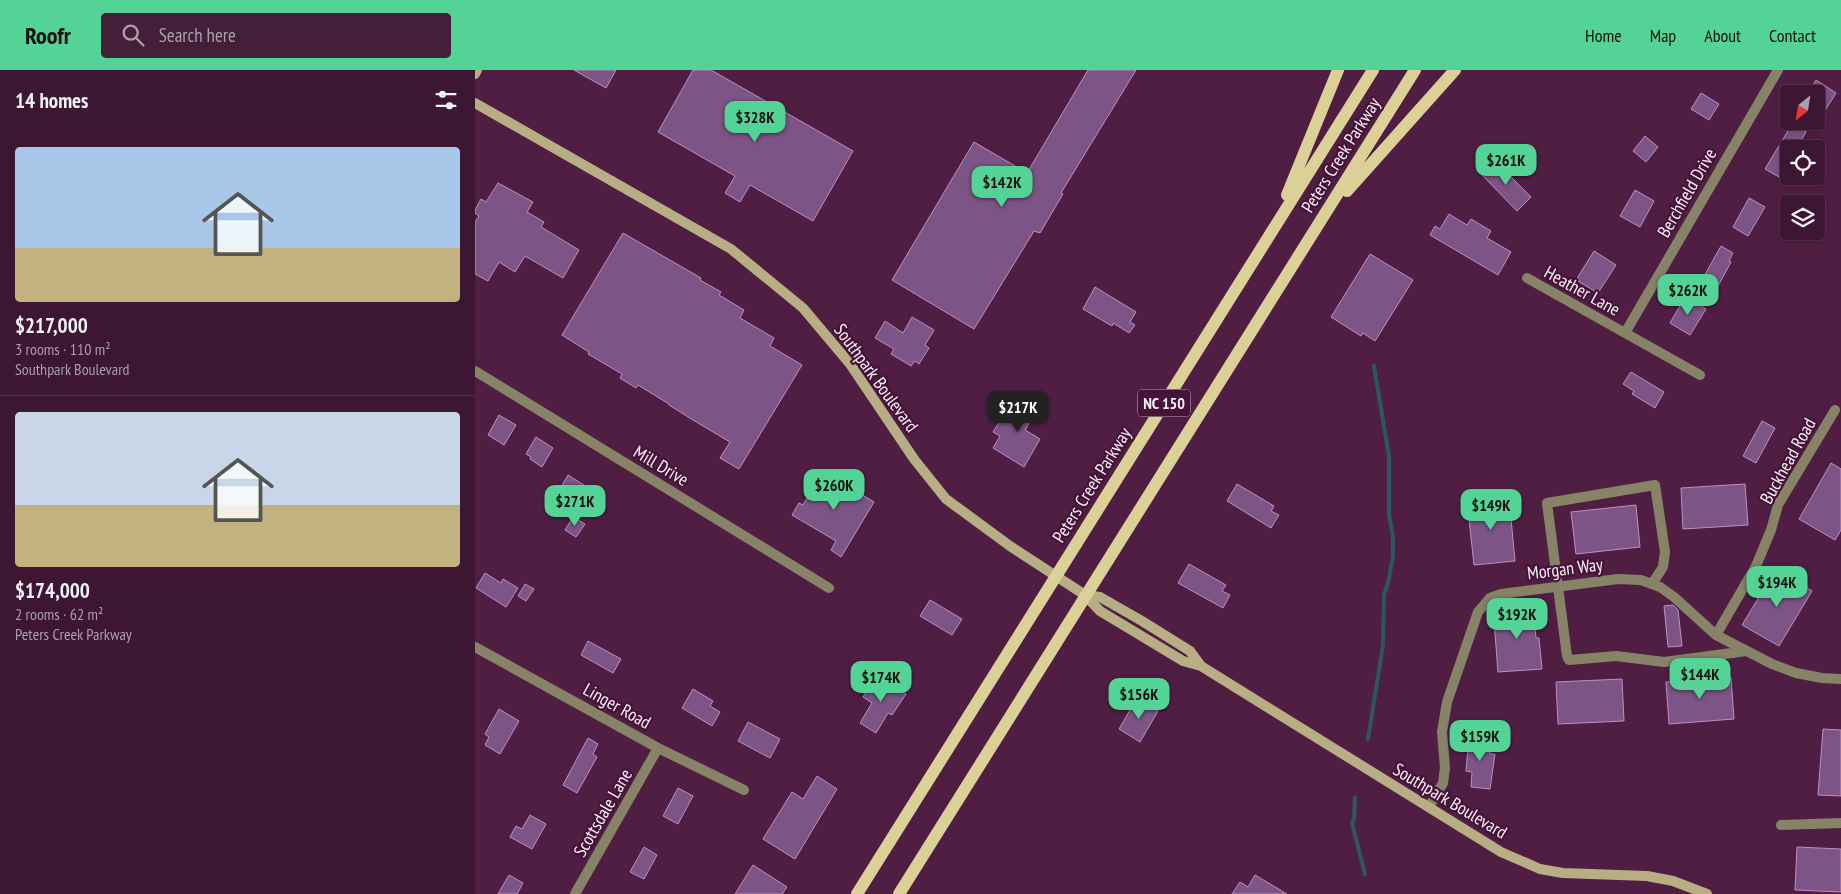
<!DOCTYPE html>
<html lang="en">
<head>
<meta charset="utf-8">
<style>
	:root { --surface:#3c1632; --page:#431f3a; --text:#f1f3f6; --muted:#ac9fac; --line:#55354d; --accent:#53d396 }
	body { margin:0; font-family:"PT Sans Narrow",sans-serif; background:var(--page); color:var(--text); height:100vh; display:flex; flex-direction:column; font-size:19px; white-space:nowrap }
	* { box-sizing:border-box; margin:0 }
	p { font-size:16px; color:var(--muted) }
	.icon { flex:none; width:28px; height:28px; fill:none; stroke:currentColor; stroke-width:2; stroke-linecap:round; stroke-linejoin:round }
	.map { position:relative; flex:1; overflow:hidden }
	.panel { display:flex; flex-direction:column; background:var(--surface); width:475px }
	.panel>* { flex:none }
	.needle { width:32px; rotate:210deg }
	.buttons { position:absolute; left:1305px; top:15px; display:grid; gap:10px }
	.buttons a { display:grid; place-items:center; width:45px; height:45px; border-radius:5px; background:var(--surface); box-shadow:0 2px 8px #0003,0 0 0 1px var(--line); font-size:25px }
	.price { position:absolute; translate:-50% -42px; padding:0 11px; border-radius:10px; background:var(--accent); color:#111; font-size:16px; line-height:32px; filter:drop-shadow(0 1px 2px #0008) }
	.price::after { content:''; position:absolute; left:50%; top:30px; width:15px; height:11px; margin-left:-8px; background:inherit; clip-path:polygon(0 0,100% 0,50% 100%) }
	.price.current { background:#222; color:#fff }
	ul { padding:0; list-style:none }
	li { display:grid; align-content:center; gap:10px; height:265px; padding:0 15px }
	li+li { border-top:1px solid var(--line) }
	li span { display:grid; place-items:center; height:155px; border-radius:5px; color:#555 }
	li>.icon { margin-inline-start:auto }
	span .icon { width:90px; height:90px; fill:#fffc; stroke-width:1 }
	li b { font-size:21px }
	h2 { display:flex; justify-content:space-between; align-items:center; height:60px; padding:0 15px; font-size:21px }
	header { display:flex; align-items:center; gap:30px; box-sizing:border-box; height:70px; padding:0 25px; background:var(--accent); color:#111 }
	header strong { font-size:24px }
	nav { display:flex; gap:28px; margin-inline-start:auto; font-size:18px }
	.search { width:350px; height:45px; background:var(--page); display:flex; align-items:center; gap:12px; box-sizing:border-box; padding:0 18px; border-radius:5px; color:var(--muted); font-size:19px }
	main { display:flex; flex:1; min-height:0 }
	.map>svg:first-child { display:block }
	.lines { fill:none; stroke-linecap:round; stroke-linejoin:round }
	.stream { stroke:#2a5765; stroke-width:4 }
	.building { fill:#7c5486; stroke:#bc91c7 }
	.street { stroke:#878367; stroke-width:10 }
	.secondary { stroke:#b7af83; stroke-width:10 }
	.primary { stroke:#dbd197; stroke-width:12 }
	.labels { text-anchor:middle; stroke-width:4.5; stroke-linejoin:round; paint-order:stroke }
	.shield { fill:#441338; stroke:#c5adbe; stroke-width:1 }
	.shield-label { font-size:16px; font-weight:bold; fill:#fceff7 }
	.street-label { font-size:18px; fill:#fceff7; stroke:#441338 }
</style>
</head>
<body>
<header>
<strong>Roofr</strong>
<div class="search"><svg class="icon" aria-label="search" viewBox="0 0 24 24"><circle cx="10" cy="10" r="6"/><path d="M15 15l6 6"/></svg>Search here</div>
<nav><a>Home</a><a>Map</a><a>About</a><a>Contact</a></nav>
</header>
<main>
<section class="panel">
<h2>14 homes<svg class="icon" aria-label="filters" viewBox="0 0 24 24"><path d="M4 7h16M4 17h16"/><circle cx="9" cy="7" r="2"/><circle cx="15" cy="17" r="2"/></svg></h2>
<ul>
<li><span style="background:linear-gradient(#a9c7e8 65%,#c2b280 0)"><svg class="icon" aria-label="home" viewBox="0 0 24 24"><path d="M3 11l9-7 9 7M6 9v11h12V9"/></svg></span><div><b>$217,000</b><p>3 rooms · 110 m²</p><p>Southpark Boulevard</p></div></li>
<li><span style="background:linear-gradient(#c9d6e8 60%,#c2b280 0)"><svg class="icon" aria-label="home" viewBox="0 0 24 24"><path d="M3 11l9-7 9 7M6 9v11h12V9"/></svg></span><div><b>$174,000</b><p>2 rooms · 62 m²</p><p>Peters Creek Parkway</p></div></li>
</ul>
</section>
<div class="map">
<svg width="1366" height="824" viewBox="0 0 1366 824">
	<rect width="100%" height="100%" fill="#501e42"/>
	<g class="lines">
		<path class="stream" d="M893,669L908,575L909,525L913,513L918,486V467L914,445V386L899,296
			M880,727L879,749L877,753L890,804"/>
	</g>
	<path class="building" d="M99,0H141L131,18Z
		M218,0H236L378,81L338,151L275,115L265,132L250,123L260,106L183,62Z
		M613,0H661L586,123L588,124L565,163L559,161L499,259L417,210L499,72L552,103Z
		M1341,10L1361,23L1341,55V24H1333Z
		M1226,23L1244,34L1234,50L1216,39Z
		M1317,54L1331,62L1321,79H1314V91L1304,107L1290,99Z
		M1170,66L1183,77L1171,92L1158,81Z
		M1020,91L1056,127L1042,141L1007,105Z
		M23,113L58,132L52,142L69,152L66,157L104,180L88,208L50,186L40,202L24,192L13,211L0,204V152L4,146L0,143V140L6,129L11,132Z
		M1160,120L1179,131L1165,157L1145,146Z
		M1274,128L1290,137L1273,166L1258,157Z
		M974,144L992,155L996,149L1016,161L1012,168L1036,182L1023,205L955,165L960,156L965,159Z
		M148,163L226,208L225,210L246,222L244,225L269,240L265,248L299,268L295,276L327,295L264,399L245,388L255,372L218,350L194,335V334L163,315L161,318L145,308L147,304L113,284L114,282L87,265Z
		M1246,176L1258,183L1254,191L1256,192L1243,216L1228,208Z
		M1119,181L1141,195L1123,223L1101,210Z
		M895,184L938,210L900,271L888,263L886,266L856,247Z
		M620,217L661,242L655,252L660,255L654,263L638,253L637,256L608,239Z
		M1210,227L1231,239L1215,265L1195,253Z
		M437,247L459,260L450,275L454,278L444,294L440,291L436,296L416,284L419,279L400,268L410,251L428,263Z
		M1156,302L1189,322L1180,338L1157,324L1159,321L1148,314Z
		M549,325L565,335L550,360L565,369L549,397L518,378L525,366L518,362L528,346L534,350Z
		M24,345L41,355L29,375L13,365Z
		M1287,351L1300,358L1281,393L1268,386Z
		M61,367L78,378L67,397L55,389L56,387L51,384Z
		M1356,393L1366,399V460L1360,470L1324,449Z
		M348,401L399,432L366,487L356,480L361,471L317,445L324,433L328,435Z
		M93,405L112,417L104,431L85,419Z
		M762,414L799,436L796,441L804,445L796,458L752,431Z
		M1270,414L1273,455L1208,459L1206,418Z
		M1034,427L1040,491L999,495L992,431Z
		M1161,435L1165,477L1101,484L1096,442Z
		M98,447L110,454L101,467L90,460Z
		M714,494L751,515L747,521L755,525L748,538L703,513Z
		M1301,499L1337,521L1304,576L1267,555Z
		M10,503L26,513L28,509L43,518L31,537L1,518Z
		M50,514L59,519L51,531L43,526Z
		M455,530L487,549L477,565L445,546Z
		M1198,535L1203,540L1207,576L1193,577L1189,536Z
		M1058,536L1061,568H1064L1067,599L1023,602L1018,539Z
		M113,571L146,589L138,603L106,585Z
		M401,605L431,624L417,645L413,643L401,663L385,653L397,633L388,627Z
		M1256,607L1259,649L1194,654L1191,612Z
		M1147,609L1149,651L1083,654L1081,612Z
		M218,619L238,631L235,636L245,642L237,656L207,638Z
		M662,628L683,641L665,672L644,659Z
		M24,639L44,651L25,684L10,675L14,667L10,664Z
		M273,652L305,669L295,688L263,671Z
		M1348,659L1366,660V726L1343,725Z
		M994,667L1016,669L1015,684H1020L1015,719L996,717L997,702L991,701Z
		M113,668L123,674L118,684L122,687L102,723L88,715Z
		M342,706L362,719L320,789L288,769L317,722L328,729Z
		M203,718L218,726L203,754L188,746Z
		M55,745L71,754L57,779L35,767L41,756L47,759Z
		M169,777L182,785L169,809L155,802Z
		M1322,777L1366,779V822L1320,820Z
		M278,795L312,817L307,824H260Z
		M34,805L48,813L42,824H23Z
		M780,805L812,824H757L765,812L773,817Z"/>
	<g class="lines">
		<path class="street" d="M1052,208L1225,305
			M1150,263L1303,0
			M0,301L354,518
			M1177,514L1188,497L1190,482L1180,415L1072,433L1092,586L1094,590L1141,586L1189,592L1272,581
			M1241,565L1281,496L1296,460L1303,435L1360,340
			M0,577L183,678L269,720
			M954,737L968,713L970,698L967,662L972,632L1003,542L1015,528L1026,524L1143,509L1166,510L1185,517L1199,527L1241,565L1297,594L1321,603L1347,608L1366,609
			M1306,755L1366,753
			M100,824L183,678"/>
		<path class="secondary" d="M0,4L2,0
			M0,33L256,179L328,238L375,294L439,389L471,429L535,476L610,525L625,541L708,591L726,596L1026,782L1065,799L1088,803L1172,806L1198,811L1232,824
			M610,525L625,527L667,551L715,581L726,596"/>
		<path class="primary" d="M872,121L980,0
			M812,125L863,0
			M382,824L898,0
			M424,824L940,0"/>
	</g>
	<g class="labels">
		<rect class="shield" x="663" y="319.5" width="52" height="27" rx="4"/>
		<g class="shield-label">
			<text x="689" y="339">NC 150</text>
		</g>
		<g class="street-label">
			<text transform="translate(866 85) rotate(-58)" y="6">Peters Creek Parkway</text>
			<text transform="translate(1212 123) rotate(-60)" y="6">Berchfield Drive</text>
			<text transform="translate(1107 221) rotate(29)" y="6">Heather Lane</text>
			<text transform="translate(401 308) rotate(54)" y="6">Southpark Boulevard</text>
			<text transform="translate(1313 391) rotate(-61)" y="6">Buckhead Road</text>
			<text transform="translate(186 396) rotate(31)" y="6">Mill Drive</text>
			<text transform="translate(617 415) rotate(-58)" y="6">Peters Creek Parkway</text>
			<text transform="translate(1090 499) rotate(-7)" y="6">Morgan Way</text>
			<text transform="translate(142 636) rotate(29)" y="6">Linger Road</text>
			<text transform="translate(975 731) rotate(31)" y="6">Southpark Boulevard</text>
			<text transform="translate(128 743) rotate(-60)" y="6">Scottsdale Lane</text>
		</g>
	</g>
</svg>
<div class="buttons">
<a><svg class="needle" viewBox="-14 -14 28 28"><path d="M0-13l5 13h-10z" fill="#e53935"/><path d="M0 13l5-13h-10z" fill="#ac9fac"/></svg></a>
<a><svg class="icon" aria-label="locate" viewBox="0 0 24 24"><circle cx="12" cy="12" r="6"/><path d="M12 2v4M12 18v4M2 12h4M18 12h4"/></svg></a>
<a><svg class="icon" aria-label="layers" viewBox="0 0 24 24"><path d="M12 4l9 5-9 5-9-5zM3 14l9 5 9-5"/></svg></a>
</div>
<b class="price" style="left:280px;top:73px">$328K</b>
<b class="price" style="left:1031px;top:116px">$261K</b>
<b class="price" style="left:527px;top:138px">$142K</b>
<b class="price" style="left:1213px;top:246px">$262K</b>
<b class="price current" style="left:543px;top:363px">$217K</b>
<b class="price" style="left:359px;top:441px">$260K</b>
<b class="price" style="left:100px;top:457px">$271K</b>
<b class="price" style="left:1016px;top:461px">$149K</b>
<b class="price" style="left:1302px;top:538px">$194K</b>
<b class="price" style="left:1042px;top:570px">$192K</b>
<b class="price" style="left:1225px;top:630px">$144K</b>
<b class="price" style="left:406px;top:633px">$174K</b>
<b class="price" style="left:664px;top:650px">$156K</b>
<b class="price" style="left:1005px;top:692px">$159K</b>
</div>
</main>
</body>
</html>
